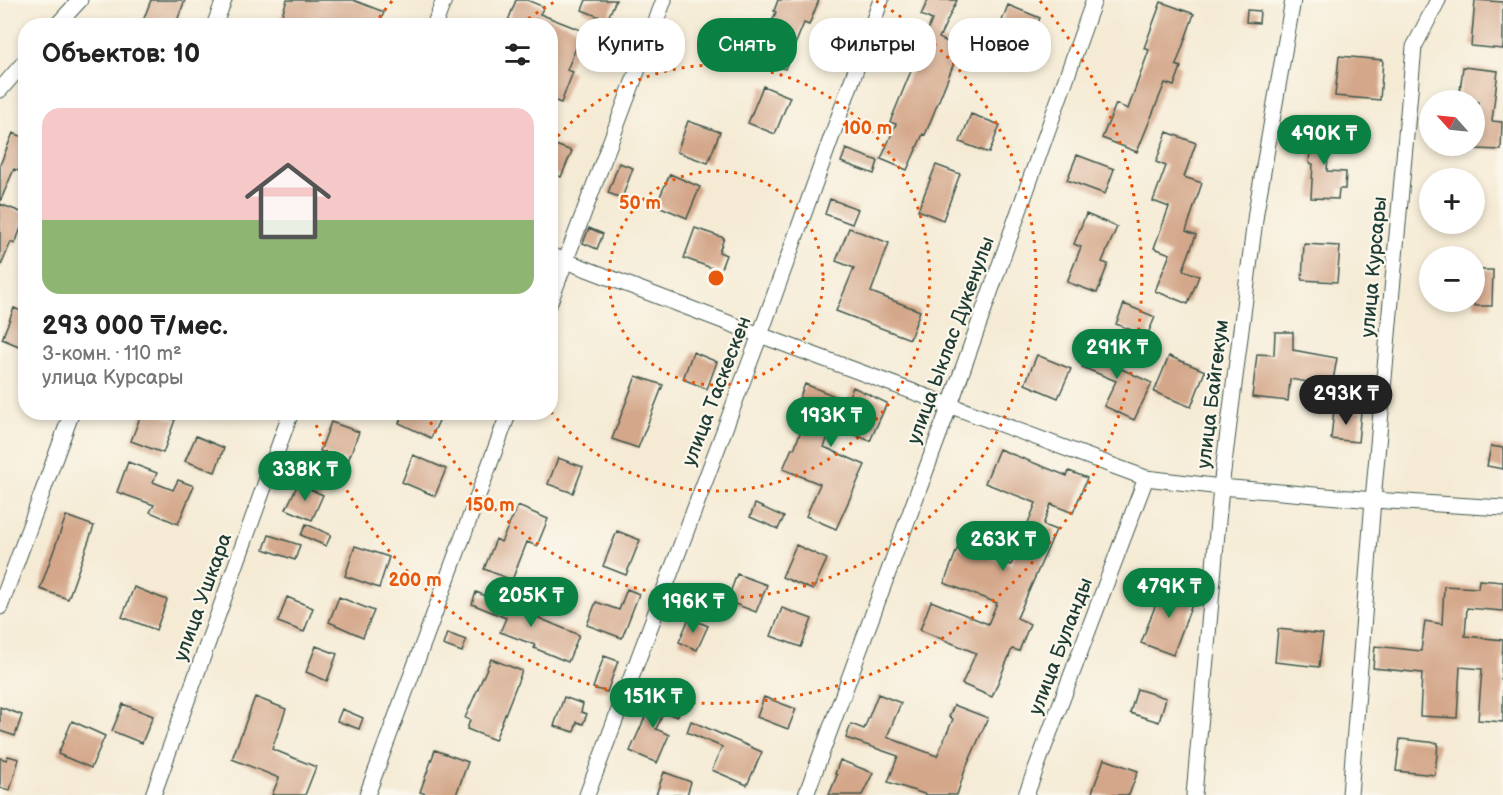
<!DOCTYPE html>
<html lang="ru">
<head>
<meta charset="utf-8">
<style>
	:root { --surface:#fff; --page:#f6f6f6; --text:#222; --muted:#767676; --line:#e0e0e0; --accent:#0b8043 }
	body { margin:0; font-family:"Balsamiq Sans",sans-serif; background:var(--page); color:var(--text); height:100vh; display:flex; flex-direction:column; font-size:22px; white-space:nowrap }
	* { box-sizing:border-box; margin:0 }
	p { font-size:20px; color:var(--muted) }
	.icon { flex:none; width:33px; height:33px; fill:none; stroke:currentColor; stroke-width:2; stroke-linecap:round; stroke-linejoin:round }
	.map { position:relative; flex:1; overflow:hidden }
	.side { position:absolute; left:18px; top:18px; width:540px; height:402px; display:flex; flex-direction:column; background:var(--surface); border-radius:24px; box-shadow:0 3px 9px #0003 }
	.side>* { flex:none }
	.banner { position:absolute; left:576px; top:18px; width:570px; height:54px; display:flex; gap:12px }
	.needle { width:39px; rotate:297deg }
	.fabs { position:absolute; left:1419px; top:90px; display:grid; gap:12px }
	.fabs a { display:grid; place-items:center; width:66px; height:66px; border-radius:50%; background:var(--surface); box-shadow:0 3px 9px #0003; font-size:30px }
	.price { position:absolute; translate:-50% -51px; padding:0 14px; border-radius:21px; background:var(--accent); color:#fff; font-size:20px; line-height:39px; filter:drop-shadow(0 2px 3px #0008) }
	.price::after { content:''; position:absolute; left:50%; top:36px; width:18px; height:14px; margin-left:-9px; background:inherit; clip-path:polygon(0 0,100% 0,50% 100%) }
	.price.active { background:#222; color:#fff }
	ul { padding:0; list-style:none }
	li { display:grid; align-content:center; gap:12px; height:318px; padding:0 24px }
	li+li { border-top:2px solid var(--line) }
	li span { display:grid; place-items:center; height:186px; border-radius:18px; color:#555 }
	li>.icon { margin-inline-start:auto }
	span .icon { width:108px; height:108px; fill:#fffc; stroke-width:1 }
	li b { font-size:26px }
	h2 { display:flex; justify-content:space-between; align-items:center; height:72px; padding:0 24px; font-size:26px }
	.pill { padding:0 21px; border-radius:24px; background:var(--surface); box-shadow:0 3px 9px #0003; font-size:21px; line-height:54px }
	.pill.active { background:var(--accent); color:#fff }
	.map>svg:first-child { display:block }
	.building { fill:#d4a78a }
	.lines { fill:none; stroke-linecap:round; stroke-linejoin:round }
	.minor-casing { stroke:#3f574c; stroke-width:17 }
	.minor { stroke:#fff; stroke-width:15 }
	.ring { fill:none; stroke:#e8590c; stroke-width:3; stroke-dasharray:3 6 }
	.labels { text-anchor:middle; stroke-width:4.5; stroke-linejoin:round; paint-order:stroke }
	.street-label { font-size:20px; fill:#1f3d34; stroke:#fbf7ec }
	.centre { fill:#e8590c; stroke:#fbf7ec; stroke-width:3 }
	.ring-label { font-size:18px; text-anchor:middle; font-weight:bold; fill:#e8590c; stroke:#fbf7ec; stroke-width:4.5; stroke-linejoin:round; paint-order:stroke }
</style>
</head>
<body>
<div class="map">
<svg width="1503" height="795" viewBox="0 0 1503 795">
	<rect width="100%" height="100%" fill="#fbf7ec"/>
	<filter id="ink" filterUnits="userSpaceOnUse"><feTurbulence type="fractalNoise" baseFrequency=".0167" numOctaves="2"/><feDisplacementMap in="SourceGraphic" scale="12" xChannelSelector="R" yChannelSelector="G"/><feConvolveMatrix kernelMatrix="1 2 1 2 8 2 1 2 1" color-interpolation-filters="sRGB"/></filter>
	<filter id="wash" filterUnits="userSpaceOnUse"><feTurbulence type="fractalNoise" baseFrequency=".008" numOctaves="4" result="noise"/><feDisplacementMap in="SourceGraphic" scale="24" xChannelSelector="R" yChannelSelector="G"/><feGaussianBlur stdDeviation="1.35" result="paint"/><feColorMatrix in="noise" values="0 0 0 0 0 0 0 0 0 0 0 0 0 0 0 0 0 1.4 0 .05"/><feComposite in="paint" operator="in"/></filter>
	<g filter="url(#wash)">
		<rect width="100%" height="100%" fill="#f5ebd5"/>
		<g id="blocks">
			<path class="building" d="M151,0H185L175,26H141Z
				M287,0H353L384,12L379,26H278Z
				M516,0H527L544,7L540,14L583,31L567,70L573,72L561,103L550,99V26H506Z
				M586,0H616L607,20L582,10Z
				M778,0H819L809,25L804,23L785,69L757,58L776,12L774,11Z
				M928,0H957L939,38L960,48L925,135L923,134L907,170L881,159L896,124L890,122L932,20L921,15Z
				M1475,0L1503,2V49L1471,46Z
				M1161,2L1194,14L1176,65L1181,67L1174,86L1165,83L1137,152L1102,138L1116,104L1128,109L1149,50L1144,48Z
				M1008,5L1040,18L1026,51L995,39Z
				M1247,10L1260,11L1259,23L1246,22Z
				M1339,56L1383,60L1380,100L1335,96Z
				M1463,67L1498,71L1492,121L1502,122L1501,150L1476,149L1478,102L1459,99Z
				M763,86L790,97L775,134L748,123Z
				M971,114L1000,125L989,153L960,142Z
				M688,121L720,132L708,163L677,152Z
				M1312,125L1330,126L1327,171L1346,172L1345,189H1339L1338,199L1311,198L1313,164L1309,163Z
				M1167,132L1196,143L1184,177L1202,183L1186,231L1196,235L1183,270L1199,276L1188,304L1155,291L1170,254L1154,248L1169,207L1153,201L1166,166L1156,162Z
				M13,133L26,138V174L14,169L0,202V165Z
				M550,143L572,151L561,177L550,172Z
				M846,149L878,161L874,174L841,162Z
				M1077,155L1114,169L1105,194L1067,180Z
				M619,163L633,168L622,198L608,193Z
				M936,165L960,174L943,220L918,210Z
				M670,174L700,187L687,218L656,205Z
				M830,199L858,209L852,224L825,214Z
				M0,204L26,214L15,244L11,242L0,268Z
				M1086,214L1117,227L1102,262L1108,264L1097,293L1067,282L1081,247L1074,244Z
				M589,228L603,234L597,249L583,243Z
				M695,228L724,238L719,252L726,255L720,271L684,258Z
				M849,228L889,243L871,292L920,311L910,339L836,311L854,268L836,261Z
				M1304,244L1340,246L1337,282L1302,280Z
				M1474,270H1493L1492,306H1474Z
				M1124,304L1155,317L1147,336L1116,324Z
				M14,308L26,313V349L2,339Z
				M1275,332H1293V350L1337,358L1332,386L1290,379L1288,401L1252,397L1257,354L1274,355Z
				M1093,339L1119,350L1113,365L1152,383L1134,420L1104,406L1116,381L1082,367Z
				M693,352L717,362L707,389L683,379Z
				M1037,355L1071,369L1058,398L1025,384Z
				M1169,356L1205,371L1191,407L1154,392Z
				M636,376L663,385L638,448L612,439Z
				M805,384L847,401L853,387L887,403L870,441L833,425L824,447L865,465L836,529L806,516L820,484L783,469L792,448L794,449L806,417L794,412Z
				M1334,409L1361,412L1358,442L1331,439Z
				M142,412H154L175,420L163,453L131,441Z
				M404,412H443L431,438L399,423Z
				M331,422L359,432L348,461L320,451Z
				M196,436L224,448L215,472L185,461Z
				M1491,446L1503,448V469L1487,466Z
				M999,449L1067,476L1069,471L1087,478L1073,513L1051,504L1043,525L1056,530L1017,618L1030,624L1019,651L1012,649L992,697L962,684L976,653L920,630L931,601L988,624L997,603L944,583L958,547L1011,565L1036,503L985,483Z
				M413,455L446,469L435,496L402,482Z
				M558,458L583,467L573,493L548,484Z
				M128,462L157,473L153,482L173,490L178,480L194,486L178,524L150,512L154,505L117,492Z
				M298,484L323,495L312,520L286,509Z
				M755,504L784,517L778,529L750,517Z
				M518,506L548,519L537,546L527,542L512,580L484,569L496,539L501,542Z
				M66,516L94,526L68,599L40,589Z
				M306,524L331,535L326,546L301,535Z
				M617,531L640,540L626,575L603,566Z
				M269,535L300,545L295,560L264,549Z
				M796,545L827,559L813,590L782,577Z
				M355,546L389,557L379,588L345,576Z
				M737,574L767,585L756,612L727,601Z
				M1479,580L1503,582V611L1467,608L1465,636L1503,640L1501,679H1503V722L1478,720L1482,669L1460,667L1457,718L1420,716L1422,673L1373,668L1375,646L1421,651L1425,621L1442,624L1444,586L1478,588Z
				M1164,583L1196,594L1173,655L1141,643Z
				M134,587L167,600L156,630L122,617Z
				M627,589L639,594L622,638L587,625L596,602L619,610Z
				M476,592L511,606L512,603L541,614L539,618L579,635L568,662L534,648L535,645L500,632L506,618L472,604Z
				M287,597L313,608L304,632L278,622Z
				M339,597L374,611L363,637L329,622Z
				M782,608L812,619L801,647L771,636Z
				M689,618L708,626L697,650L679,642Z
				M1278,629L1323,634L1319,667L1275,662Z
				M447,633L466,640L462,652L443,645Z
				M316,646L337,654L327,681L306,672Z
				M604,656L618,661L607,692L593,688Z
				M491,659L522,671L495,740L467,729L470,720L465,718Z
				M1137,689L1166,698L1159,722L1130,713Z
				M649,694L682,708L677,717L664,712L656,729L669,735L657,763L630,751L650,706L645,703Z
				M878,694L901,703L887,737L937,756L953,719L949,717L954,705L988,718L965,770L957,795H927L888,782L898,756L846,738L851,724L864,729Z
				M255,697L286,709L272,749L316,767L305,795H272L279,778L232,759Z
				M564,697L583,704L581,712L587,714L583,724L577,722L574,732L554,726Z
				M764,697L796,709L788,729L757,717Z
				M123,704L153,716L142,743L112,731Z
				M0,707L22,715L15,736L0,731Z
				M342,709L363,718L359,729L337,721Z
				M72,721L105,736L91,768L58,754Z
				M691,721L762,752L747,785L712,770L722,747L687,732Z
				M1400,739L1438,743L1435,775L1396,771Z
				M435,750L468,762L456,795H429L420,792Z
				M8,756L19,759L10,790L0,788V758L7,760Z
				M1104,759L1138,771L1129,795H1091Z
				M840,760L873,773L862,795H829L837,775L835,774Z
				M664,772L691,782L687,795H656Z"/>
		</g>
	</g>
	<g filter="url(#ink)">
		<use href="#blocks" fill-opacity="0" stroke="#3f574c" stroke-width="1.5"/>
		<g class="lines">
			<g class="minor-casing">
				<path id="minor" d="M56,26L80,0
					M214,26L224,0
					M434,26L444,0
					M0,90L26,60
					M550,255L760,335L1146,478L1221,487L1373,500L1503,508
					M550,302L664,0
					M0,607L72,412
					M153,795L291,412
					M367,795L509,412
					M587,795L760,335L881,0
					M806,795L950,405L1094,0
					M1026,795L1146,478
					M1194,795L1221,487L1256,212L1293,0
					M1350,795L1373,500L1414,47L1438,0"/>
			</g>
			<use href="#minor" class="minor"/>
		</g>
	</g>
	<g class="ring">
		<circle cx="716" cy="278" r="107"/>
		<path d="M552 143A213 213 0 1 1 552 413"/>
		<path d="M521 24A320 320 0 0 1 556 1M876 1A320 320 0 1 1 426 413"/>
		<path d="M374 25A426 426 0 0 1 392 1M1040 1A426 426 0 1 1 312 413"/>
	</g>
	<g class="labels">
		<g class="street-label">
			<text transform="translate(1373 267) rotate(-85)" y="7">улица Курсары</text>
			<text transform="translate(950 340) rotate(-70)" y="7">улица Ыклас Дукенулы</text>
			<text transform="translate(716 391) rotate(-69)" y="7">улица Таскескен</text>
			<text transform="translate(1212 394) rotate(-83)" y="7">улица Байгекум</text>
			<text transform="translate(202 597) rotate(-70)" y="7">улица Ушкара</text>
			<text transform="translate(1060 646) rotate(-69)" y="7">улица Буланды</text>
		</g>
	</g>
	<circle cx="716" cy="278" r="9" class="centre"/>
	<g class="ring-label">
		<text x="867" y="134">100 m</text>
		<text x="640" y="209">50 m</text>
		<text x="490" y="511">150 m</text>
		<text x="415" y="586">200 m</text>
	</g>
</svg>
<div class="fabs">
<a><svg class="needle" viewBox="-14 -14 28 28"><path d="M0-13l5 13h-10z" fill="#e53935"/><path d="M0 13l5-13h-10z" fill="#767676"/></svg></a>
<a>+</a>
<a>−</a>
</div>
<b class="price" style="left:1324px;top:166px">490K ₸</b>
<b class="price" style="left:1117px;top:380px">291K ₸</b>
<b class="price active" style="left:1346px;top:426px">293K ₸</b>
<b class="price" style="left:831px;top:448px">193K ₸</b>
<b class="price" style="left:305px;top:502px">338K ₸</b>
<b class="price" style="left:1003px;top:572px">263K ₸</b>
<b class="price" style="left:1169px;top:619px">479K ₸</b>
<b class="price" style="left:531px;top:628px">205K ₸</b>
<b class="price" style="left:693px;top:634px">196K ₸</b>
<b class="price" style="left:653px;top:729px">151K ₸</b>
<div class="banner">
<a class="pill">Купить</a>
<a class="pill active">Снять</a>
<a class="pill">Фильтры</a>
<a class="pill">Новое</a>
</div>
<section class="side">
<h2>Объектов: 10<svg class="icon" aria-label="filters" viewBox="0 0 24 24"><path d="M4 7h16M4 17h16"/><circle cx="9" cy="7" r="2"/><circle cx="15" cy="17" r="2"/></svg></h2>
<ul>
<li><span style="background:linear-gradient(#f6c9c9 60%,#8fb573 0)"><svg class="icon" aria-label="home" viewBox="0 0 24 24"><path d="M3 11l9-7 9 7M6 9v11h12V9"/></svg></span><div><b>293 000 ₸/мес.</b><p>3-комн. · 110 m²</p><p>улица Курсары</p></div></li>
</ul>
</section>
</div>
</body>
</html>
